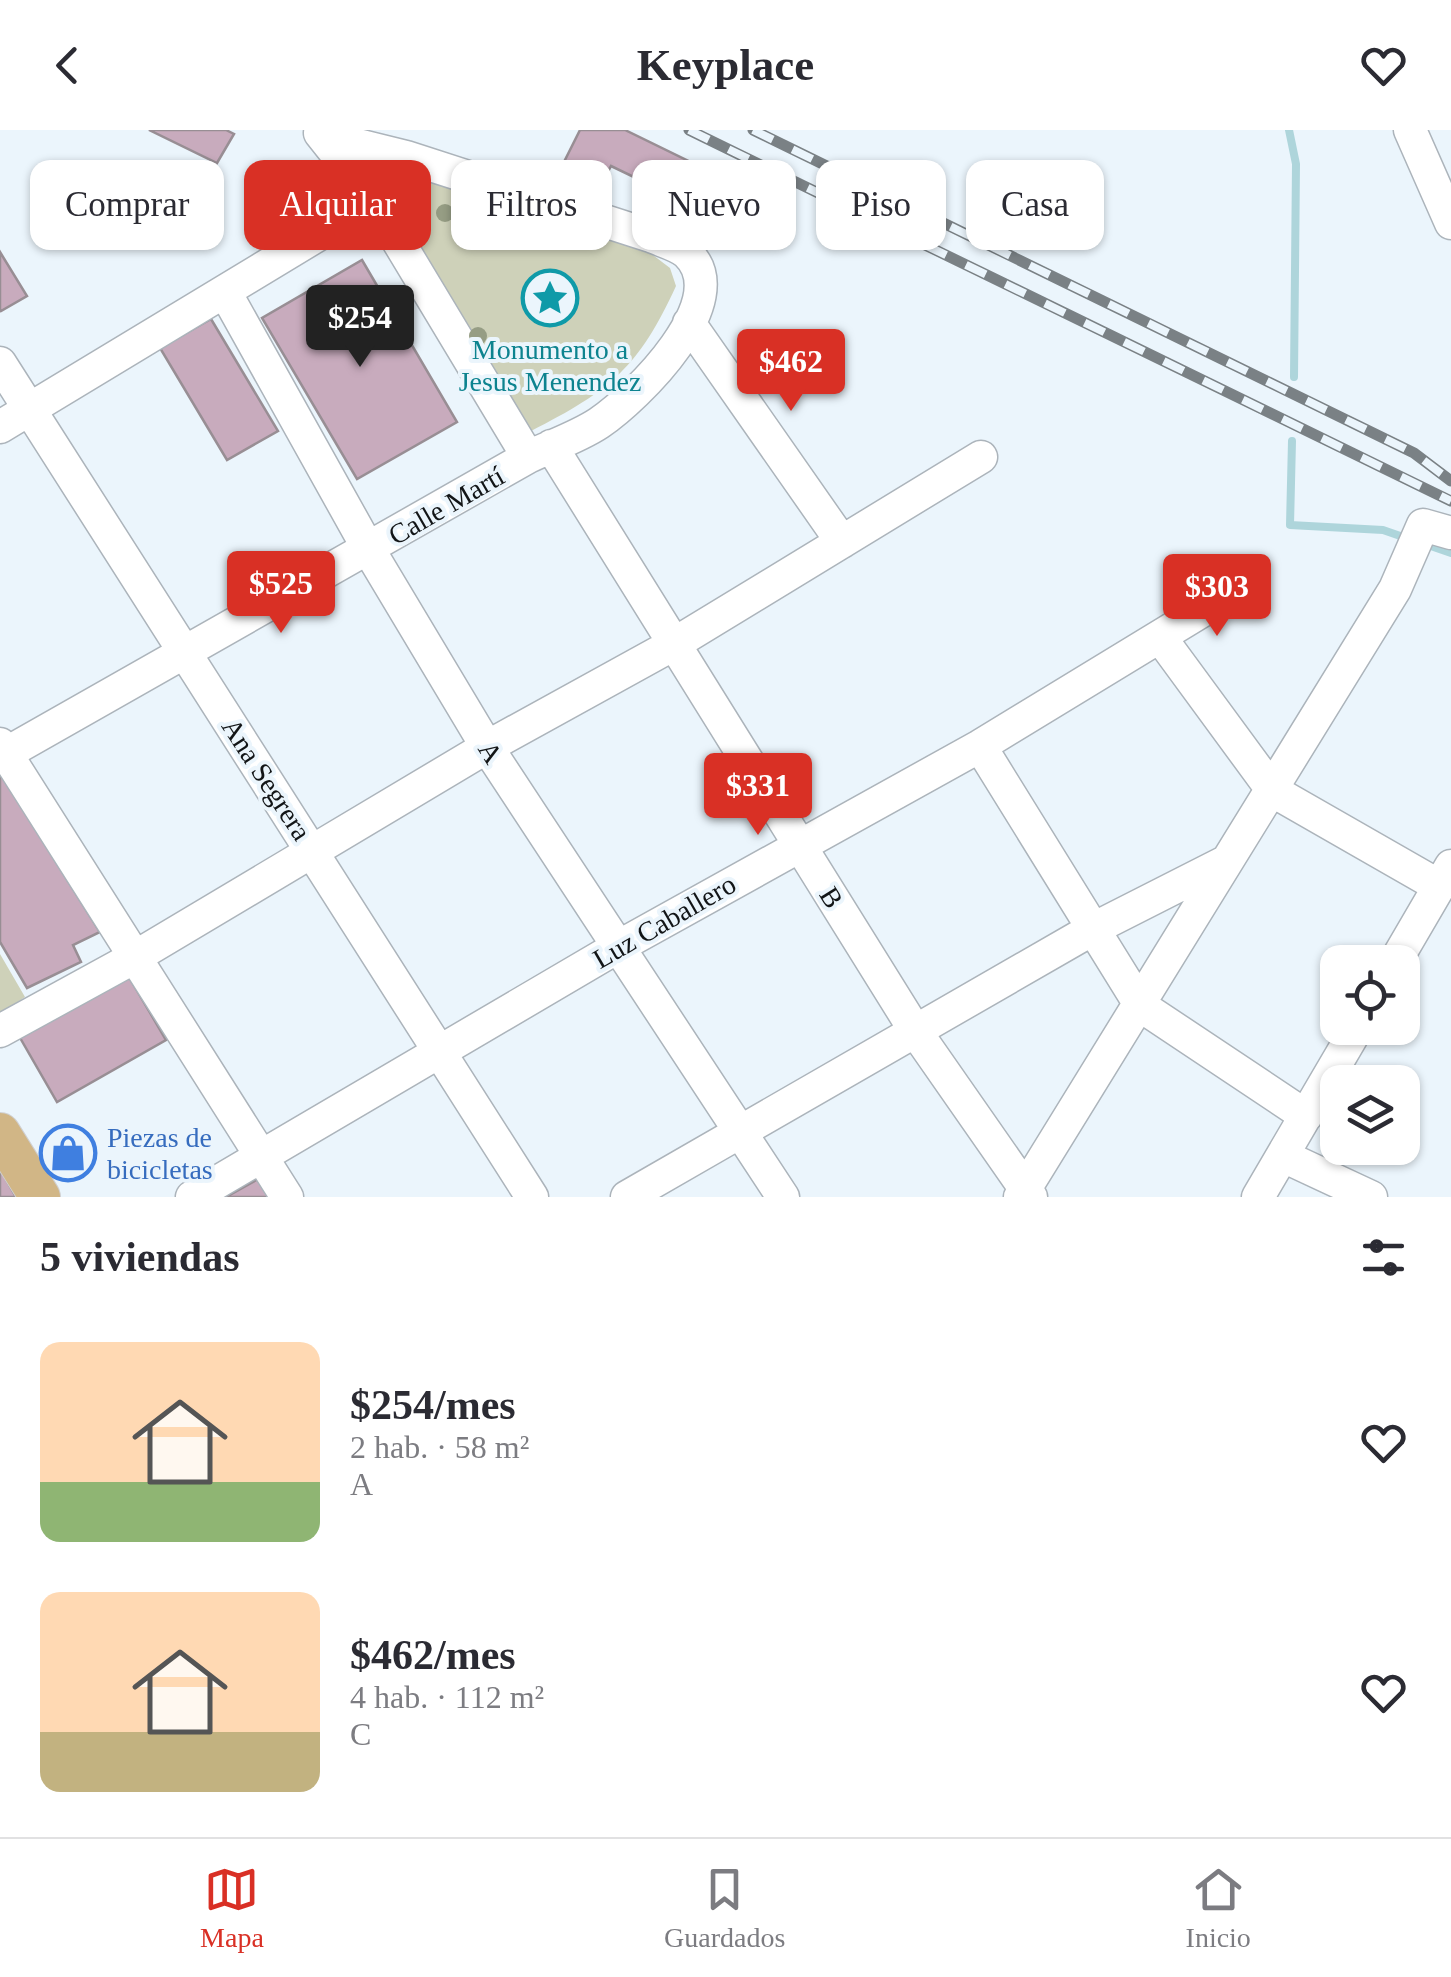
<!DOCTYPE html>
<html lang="es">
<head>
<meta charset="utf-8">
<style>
	:root { --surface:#fff; --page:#f2f2f3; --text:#2b2b33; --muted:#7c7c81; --line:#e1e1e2; --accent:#d93025 }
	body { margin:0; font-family:Georgia,serif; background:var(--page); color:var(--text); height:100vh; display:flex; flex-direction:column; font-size:38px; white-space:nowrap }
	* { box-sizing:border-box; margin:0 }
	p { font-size:32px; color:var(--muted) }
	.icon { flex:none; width:55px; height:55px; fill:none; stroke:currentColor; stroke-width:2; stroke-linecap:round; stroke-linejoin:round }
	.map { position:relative; height:1067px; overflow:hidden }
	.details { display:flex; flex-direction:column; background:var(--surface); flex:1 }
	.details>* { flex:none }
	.guide { position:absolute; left:30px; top:30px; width:1392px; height:90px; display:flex; gap:20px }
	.controls { position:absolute; left:1320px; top:815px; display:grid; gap:20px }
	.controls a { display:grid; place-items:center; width:100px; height:100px; border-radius:20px; background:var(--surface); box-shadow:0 2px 8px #0004; font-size:50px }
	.price { position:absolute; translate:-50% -85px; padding:0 22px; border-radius:10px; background:var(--accent); color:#fff; font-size:32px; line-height:65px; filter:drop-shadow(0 2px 5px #0008) }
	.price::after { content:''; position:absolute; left:50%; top:60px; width:30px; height:22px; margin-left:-15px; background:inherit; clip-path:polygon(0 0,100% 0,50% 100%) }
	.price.active { background:#222; color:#fff }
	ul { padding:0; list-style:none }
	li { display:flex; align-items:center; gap:30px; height:250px; padding:0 40px }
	li span { display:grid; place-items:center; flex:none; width:280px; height:200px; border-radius:20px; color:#555 }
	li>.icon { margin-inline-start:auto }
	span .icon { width:120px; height:120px; fill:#fffc; stroke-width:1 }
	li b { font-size:42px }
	h2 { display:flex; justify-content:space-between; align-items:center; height:120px; padding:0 40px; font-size:42px }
	.chip { padding:0 35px; border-radius:20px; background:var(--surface); box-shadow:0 2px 8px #0004; font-size:35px; line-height:90px }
	.chip.active { background:var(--accent); color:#fff }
	header { display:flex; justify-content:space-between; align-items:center; height:130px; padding:0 40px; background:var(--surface); font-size:45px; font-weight:700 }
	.tab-bar { display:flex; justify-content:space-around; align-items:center; height:140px; border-top:2px solid var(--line); background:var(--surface); font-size:28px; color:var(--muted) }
	.tab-bar a { display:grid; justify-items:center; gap:5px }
	.tab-bar .active { color:var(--accent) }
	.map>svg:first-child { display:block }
	.green { fill:#ced1b9 }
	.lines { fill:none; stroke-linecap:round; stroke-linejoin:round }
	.stream { stroke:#aed5db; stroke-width:8 }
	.building { fill:#c8abbd; stroke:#988e94; stroke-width:2.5 }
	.minor-casing { stroke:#acb4bb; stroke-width:35 }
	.major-casing { stroke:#d0d0d1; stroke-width:42 }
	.minor { stroke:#fff; stroke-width:32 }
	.major { stroke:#d1b686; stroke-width:40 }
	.rail-casing { stroke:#7a8185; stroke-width:11 }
	.rail { stroke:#ebf5fc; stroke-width:8; stroke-dasharray:22; stroke-linecap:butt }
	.tree { fill:#969d84 }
	.labels { text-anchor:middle; stroke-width:8; stroke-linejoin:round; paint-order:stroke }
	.culture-label { font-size:28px; fill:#0d838f; stroke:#ebf5fc }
	.street-label { font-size:28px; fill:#121517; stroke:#ebf5fc }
	.shop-label { font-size:28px; fill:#366cbe; stroke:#ebf5fc; text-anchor:start }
</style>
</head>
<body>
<header><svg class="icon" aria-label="back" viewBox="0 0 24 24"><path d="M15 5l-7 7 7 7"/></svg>Keyplace<svg class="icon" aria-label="heart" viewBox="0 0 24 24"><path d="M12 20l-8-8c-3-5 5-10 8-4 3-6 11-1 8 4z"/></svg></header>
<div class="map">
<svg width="1451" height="1067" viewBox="0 0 1451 1067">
	<rect width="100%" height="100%" fill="#ebf5fc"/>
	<path class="green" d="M427,50L641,116L670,138L676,156C639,237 610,261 531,301L391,78C398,59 407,53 427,50Z
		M0,824L25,867L0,884Z"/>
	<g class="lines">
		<path class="stream" d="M1289,0L1296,34L1294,247
			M1292,311L1290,395L1383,400L1409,409
			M1422,413L1451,423"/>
	</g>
	<path class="building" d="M149,0H226L234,4L217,33Z
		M580,0H625L791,81L775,115L611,36L602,53L563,34Z
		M0,122L27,166L1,181L0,179Z
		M362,130L457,292L357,349L262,188Z
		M211,189L278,301L227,330L160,218Z
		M0,642L100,802L73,815L81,832L27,858L0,812Z
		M128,845L166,910L57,972L19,906Z
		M0,1039L16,1067H0Z
		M260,1048L272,1067H226Z"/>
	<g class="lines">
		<g class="minor-casing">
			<path id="minor" d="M1410,0L1451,93
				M320,3L374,71L528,327
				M225,162L369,420L487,617L783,1067
				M689,193L842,412
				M0,233L532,1067
				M0,297L374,71
				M551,316L916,902L1031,1067
				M1160,507L1273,661L1439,756
				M0,614L287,1067
				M980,616L1141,876L1306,986
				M0,627L528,327C551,316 578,307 599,293C636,268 737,170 687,123C678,115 662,111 651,106L406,27L325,7
				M1395,832L1451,736
				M0,901L135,827L487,617L674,514L981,327
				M1283,1026L1371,1067
				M192,1067L616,818L980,616L1241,457
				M627,1067L1091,800L1225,732
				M1020,1067L1395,459L1423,395L1451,403
				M1258,1067L1357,898"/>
		</g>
		<g class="major-casing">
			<path id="major" d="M0,1003L40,1067"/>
		</g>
		<use href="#minor" class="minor"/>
		<use href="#major" class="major"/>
		<g class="rail-casing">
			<path id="rail" d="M689,0L1451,371
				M753,0L1414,323L1451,351"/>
		</g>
		<use href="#rail" class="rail"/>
	</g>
	<g class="tree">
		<circle cx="445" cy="83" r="9"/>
		<circle cx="478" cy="206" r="9"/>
		<circle cx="583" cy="223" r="9"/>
	</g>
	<defs>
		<g id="sight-ring" transform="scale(2.875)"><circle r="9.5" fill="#ebf5fc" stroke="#0f9aa8" stroke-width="1.5"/><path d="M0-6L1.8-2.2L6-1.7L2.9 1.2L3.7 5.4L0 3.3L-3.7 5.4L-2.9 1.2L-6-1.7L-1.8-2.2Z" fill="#0f9aa8"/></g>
		<g id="shop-ring" transform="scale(2.875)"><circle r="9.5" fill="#ebf5fc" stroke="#3f7fe0" stroke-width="1.5"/><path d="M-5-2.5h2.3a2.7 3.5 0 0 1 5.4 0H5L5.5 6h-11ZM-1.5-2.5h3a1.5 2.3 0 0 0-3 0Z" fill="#3f7fe0"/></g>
	</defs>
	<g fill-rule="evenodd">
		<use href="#sight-ring" x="550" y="168"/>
		<use href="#shop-ring" x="68" y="1023"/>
	</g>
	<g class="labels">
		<g class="culture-label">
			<text x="550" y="229">Monumento a<tspan x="550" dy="32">Jesus Menendez</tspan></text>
		</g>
		<g class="street-label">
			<text transform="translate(446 375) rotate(-30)" y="10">Calle Martí</text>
			<text transform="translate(491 622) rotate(58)" y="10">A</text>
			<text transform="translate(267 649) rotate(57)" y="10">Ana Segrera</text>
			<text transform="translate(832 767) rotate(58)" y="10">B</text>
			<text transform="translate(664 791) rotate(-30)" y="10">Luz Caballero</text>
		</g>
		<g class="shop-label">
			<text x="107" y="1017">Piezas de<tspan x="107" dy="32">bicicletas</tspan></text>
		</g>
	</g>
</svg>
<div class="controls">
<a><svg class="icon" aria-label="locate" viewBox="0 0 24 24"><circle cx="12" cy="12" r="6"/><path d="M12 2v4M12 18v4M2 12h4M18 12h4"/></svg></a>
<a><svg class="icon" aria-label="layers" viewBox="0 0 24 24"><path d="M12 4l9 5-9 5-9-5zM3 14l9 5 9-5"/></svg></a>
</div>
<b class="price active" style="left:360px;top:240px">$254</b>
<b class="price" style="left:791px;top:284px">$462</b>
<b class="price" style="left:281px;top:506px">$525</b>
<b class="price" style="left:1217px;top:509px">$303</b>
<b class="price" style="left:758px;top:708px">$331</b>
<div class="guide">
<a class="chip">Comprar</a>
<a class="chip active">Alquilar</a>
<a class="chip">Filtros</a>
<a class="chip">Nuevo</a>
<a class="chip">Piso</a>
<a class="chip">Casa</a>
</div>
</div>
<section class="details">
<h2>5 viviendas<svg class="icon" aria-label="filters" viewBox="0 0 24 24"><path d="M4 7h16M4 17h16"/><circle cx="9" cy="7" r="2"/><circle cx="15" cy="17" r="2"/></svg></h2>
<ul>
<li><span style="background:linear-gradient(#ffd9b3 70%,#8fb573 0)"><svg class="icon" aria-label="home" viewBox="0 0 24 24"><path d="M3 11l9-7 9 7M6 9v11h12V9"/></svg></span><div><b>$254/mes</b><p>2 hab. · 58 m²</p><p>A</p></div><svg class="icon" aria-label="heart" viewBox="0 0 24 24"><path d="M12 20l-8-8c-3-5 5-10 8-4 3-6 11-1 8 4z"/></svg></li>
<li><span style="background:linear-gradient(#ffd9b3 70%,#c2b280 0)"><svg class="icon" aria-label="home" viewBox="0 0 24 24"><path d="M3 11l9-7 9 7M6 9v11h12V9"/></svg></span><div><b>$462/mes</b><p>4 hab. · 112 m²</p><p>C</p></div><svg class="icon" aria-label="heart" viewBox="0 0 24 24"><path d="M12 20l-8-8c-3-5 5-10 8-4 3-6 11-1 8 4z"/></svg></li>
</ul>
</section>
<nav class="tab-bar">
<a class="active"><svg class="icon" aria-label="map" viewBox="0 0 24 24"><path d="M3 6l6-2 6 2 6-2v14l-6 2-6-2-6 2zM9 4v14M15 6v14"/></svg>Mapa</a>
<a><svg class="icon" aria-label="saved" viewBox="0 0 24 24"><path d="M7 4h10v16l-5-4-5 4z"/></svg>Guardados</a>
<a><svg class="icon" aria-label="home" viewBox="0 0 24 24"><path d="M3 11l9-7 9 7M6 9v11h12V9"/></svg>Inicio</a>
</nav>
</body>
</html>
